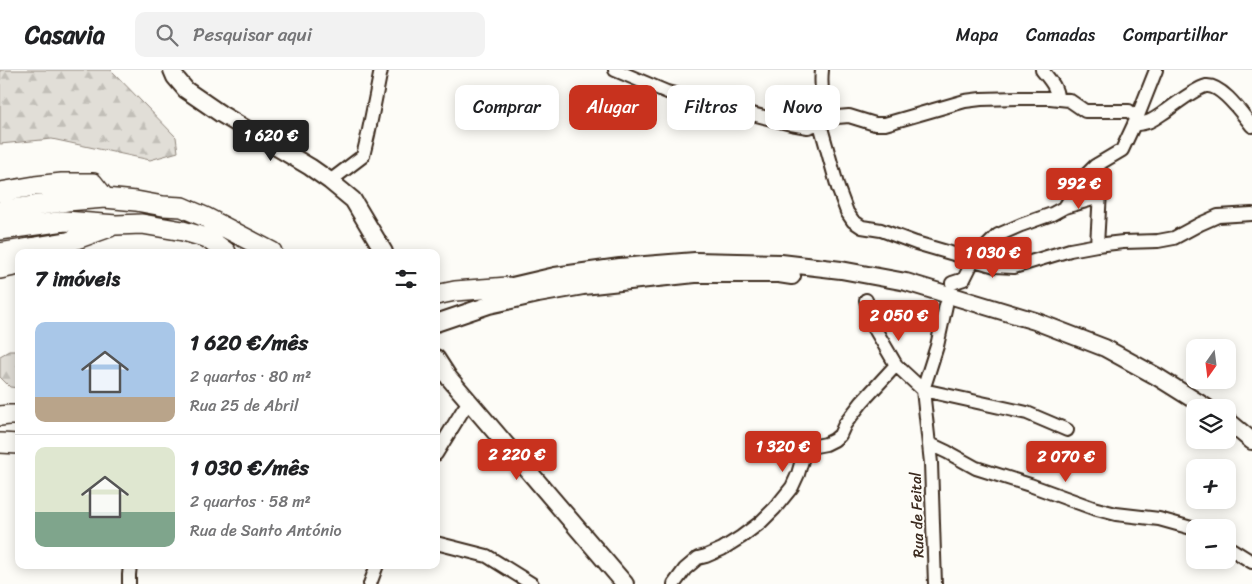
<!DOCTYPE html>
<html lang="pt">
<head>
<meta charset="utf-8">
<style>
	:root { --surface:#fff; --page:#f2f2f2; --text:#202124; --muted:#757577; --line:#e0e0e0; --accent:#c8321e }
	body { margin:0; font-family:Sriracha,sans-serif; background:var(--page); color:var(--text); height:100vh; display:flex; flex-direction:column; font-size:19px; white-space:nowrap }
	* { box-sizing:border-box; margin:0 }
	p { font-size:16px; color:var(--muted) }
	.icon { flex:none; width:28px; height:28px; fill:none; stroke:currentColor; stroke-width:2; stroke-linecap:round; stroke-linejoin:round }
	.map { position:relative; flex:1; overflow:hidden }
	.panel { position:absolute; left:15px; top:179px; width:425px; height:320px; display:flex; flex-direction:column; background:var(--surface); border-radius:10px; box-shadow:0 2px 12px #0003 }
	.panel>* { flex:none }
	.banner { position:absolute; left:455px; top:15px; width:475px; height:45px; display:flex; gap:10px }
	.needle { width:32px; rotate:194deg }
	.controls { position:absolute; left:1186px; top:269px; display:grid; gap:10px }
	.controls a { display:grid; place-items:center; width:50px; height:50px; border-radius:10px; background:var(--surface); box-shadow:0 2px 12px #0003; font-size:25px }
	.price { position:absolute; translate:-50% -42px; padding:0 11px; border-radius:5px; background:var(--accent); color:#fff; font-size:16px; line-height:32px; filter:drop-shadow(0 1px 2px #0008) }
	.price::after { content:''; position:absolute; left:50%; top:30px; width:15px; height:11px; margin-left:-8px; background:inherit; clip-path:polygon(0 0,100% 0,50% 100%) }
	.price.on { background:#222; color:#fff }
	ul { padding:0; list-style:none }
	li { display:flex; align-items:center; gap:15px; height:125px; padding:0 20px }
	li+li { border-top:1px solid var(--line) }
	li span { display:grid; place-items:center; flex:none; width:140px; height:100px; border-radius:10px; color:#555 }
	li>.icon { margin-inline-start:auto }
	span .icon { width:60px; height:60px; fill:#fffc; stroke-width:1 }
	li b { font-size:21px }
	h2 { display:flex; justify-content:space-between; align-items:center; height:60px; padding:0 20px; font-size:21px }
	.chip { padding:0 18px; border-radius:10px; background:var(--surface); box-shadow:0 2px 12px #0003; font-size:18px; line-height:45px }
	.chip.on { background:var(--accent); color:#fff }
	header { display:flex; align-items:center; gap:30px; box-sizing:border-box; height:70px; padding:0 25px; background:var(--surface); border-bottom:1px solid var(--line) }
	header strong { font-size:24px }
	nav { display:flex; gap:28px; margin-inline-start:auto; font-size:18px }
	.search { width:350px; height:45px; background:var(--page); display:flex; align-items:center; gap:12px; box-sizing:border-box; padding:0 18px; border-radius:10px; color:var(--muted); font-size:19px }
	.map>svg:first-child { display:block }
	.forest { fill:url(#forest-firs); stroke:#8e847a }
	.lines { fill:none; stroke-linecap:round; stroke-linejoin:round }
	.minor-casing { stroke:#3b2a1e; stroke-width:16 }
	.major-casing { stroke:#3b2a1e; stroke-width:20 }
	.highway-casing { stroke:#3b2a1e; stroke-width:22 }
	.minor { stroke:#fdfcf7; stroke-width:12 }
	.major { stroke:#fdfcf7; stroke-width:16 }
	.highway { stroke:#fdfcf7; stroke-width:19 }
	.labels { text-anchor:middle; stroke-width:4; stroke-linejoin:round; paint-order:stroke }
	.street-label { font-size:15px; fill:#3b2a1e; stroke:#fdfcf7 }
</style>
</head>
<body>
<header>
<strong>Casavia</strong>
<div class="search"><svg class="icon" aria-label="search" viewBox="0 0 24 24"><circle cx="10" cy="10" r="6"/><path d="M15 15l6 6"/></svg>Pesquisar aqui</div>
<nav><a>Mapa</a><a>Camadas</a><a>Compartilhar</a></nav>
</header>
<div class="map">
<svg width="1252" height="514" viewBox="0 0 1252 514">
	<defs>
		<pattern id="forest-firs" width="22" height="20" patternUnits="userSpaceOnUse" patternTransform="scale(1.25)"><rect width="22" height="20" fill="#e1ded7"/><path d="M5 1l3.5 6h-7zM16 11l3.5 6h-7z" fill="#c2bfb8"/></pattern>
	</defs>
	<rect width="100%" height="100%" fill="#fdfcf7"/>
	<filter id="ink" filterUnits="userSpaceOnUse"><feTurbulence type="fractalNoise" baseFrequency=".02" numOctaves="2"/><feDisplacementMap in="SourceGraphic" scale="10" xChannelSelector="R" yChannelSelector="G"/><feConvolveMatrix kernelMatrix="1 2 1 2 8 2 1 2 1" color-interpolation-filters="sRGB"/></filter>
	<g filter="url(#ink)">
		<path class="forest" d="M0,0H111L176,67L178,82L150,90L52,69L0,74Z
			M9,281H19V318L10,317L0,307V286Z"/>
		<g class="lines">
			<g class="minor-casing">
				<path id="minor" d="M615,0L667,22L791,54L808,57L837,47L849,46L875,54H885L965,31L981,29L1019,28H1050L1069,30L1085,41H1129L1137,48
					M822,0C820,18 823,34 827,51
					M1042,0C1049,9 1057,17 1057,28
					M820,54L838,118L847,142L853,151L862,157L881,160L916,173L995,196L1014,197L1070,180L1097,175L1123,172L1158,171L1174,168L1200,154L1218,146L1252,144
					M1134,54C1149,54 1154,49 1166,41C1174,35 1197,18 1206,16C1222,14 1243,45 1252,56
					M330,111L363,86L368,65L381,0
					M1065,137L1093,129L1100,128
					M1097,175L1101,104L1098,94
					M952,213L964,209L974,189L998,165L1021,155L1052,144L1065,137L1082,109L1095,96L1122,80L1137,48L1156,0
					M866,230L872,254L896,295L923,320L1027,343L1067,360
					M930,374L947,382L976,398L1030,415L1093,438L1116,444L1159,449L1195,459
					M436,384L463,340L470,331
					M436,473L487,486L532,514
					M1228,477L1252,492
					M129,514V505L130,495
					M370,514L377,495
					M674,514L685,499L698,488L706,486L722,479L741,467L761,452L775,438L792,417L798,404L805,380L810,377L826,374L834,370L840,365L845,354L862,332L896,295
					M935,514L931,393L923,320L937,276L946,235"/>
			</g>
			<g class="major-casing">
				<path id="major" d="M172,0L175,7L186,20L221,44L310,97L330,111L353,130L384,182
					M495,220L555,206L620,197L695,191L781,193L841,200L906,212L1035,251L1105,278L1156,306L1207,338
					M436,253L489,235L538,224L583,216L695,204H779L792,206
					M436,288L449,308L625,514
					M1228,351L1252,371"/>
			</g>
			<g class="highway-casing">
				<path id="highway" d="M0,122L35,116L62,113H93L105,128
					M0,141L67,131L105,128L136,131L163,136L182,137L205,147L272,182
					M0,160L65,151L116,155L142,154L183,161L207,168L226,182
					M0,183L68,172L110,157
					M0,199L19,195
					M436,225L455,221L508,217
					M0,346L9,345H19
					M0,373L19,374"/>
			</g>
			<use href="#minor" class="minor"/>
			<use href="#major" class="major"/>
			<use href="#highway" class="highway"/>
		</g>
	</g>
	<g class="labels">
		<g class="street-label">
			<text transform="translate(917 445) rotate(-92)" y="5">Rua de Feital</text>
		</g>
	</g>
</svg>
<div class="controls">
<a><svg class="needle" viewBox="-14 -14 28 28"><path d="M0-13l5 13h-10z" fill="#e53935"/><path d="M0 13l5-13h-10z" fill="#757577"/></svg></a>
<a><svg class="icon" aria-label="layers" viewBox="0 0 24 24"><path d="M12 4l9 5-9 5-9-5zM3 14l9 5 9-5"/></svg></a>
<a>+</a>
<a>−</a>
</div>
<b class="price on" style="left:271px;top:92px">1 620 €</b>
<b class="price" style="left:1079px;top:140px">992 €</b>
<b class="price" style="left:993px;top:209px">1 030 €</b>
<b class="price" style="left:899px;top:272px">2 050 €</b>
<b class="price" style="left:783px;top:403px">1 320 €</b>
<b class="price" style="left:517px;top:411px">2 220 €</b>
<b class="price" style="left:1066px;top:413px">2 070 €</b>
<div class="banner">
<a class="chip">Comprar</a>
<a class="chip on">Alugar</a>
<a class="chip">Filtros</a>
<a class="chip">Novo</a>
</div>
<section class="panel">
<h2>7 imóveis<svg class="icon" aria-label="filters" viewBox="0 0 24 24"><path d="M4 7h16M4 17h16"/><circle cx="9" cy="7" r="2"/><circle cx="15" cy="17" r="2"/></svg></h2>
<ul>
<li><span style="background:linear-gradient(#a9c7e8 75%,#b9a48a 0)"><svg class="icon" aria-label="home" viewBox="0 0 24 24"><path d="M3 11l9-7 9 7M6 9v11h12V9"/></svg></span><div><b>1 620 €/mês</b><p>2 quartos · 80 m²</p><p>Rua 25 de Abril</p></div></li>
<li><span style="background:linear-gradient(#dfe7d0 65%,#7fa58c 0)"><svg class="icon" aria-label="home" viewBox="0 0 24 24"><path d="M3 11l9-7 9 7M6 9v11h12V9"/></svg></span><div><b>1 030 €/mês</b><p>2 quartos · 58 m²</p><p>Rua de Santo António</p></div></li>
</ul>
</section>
</div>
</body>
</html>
